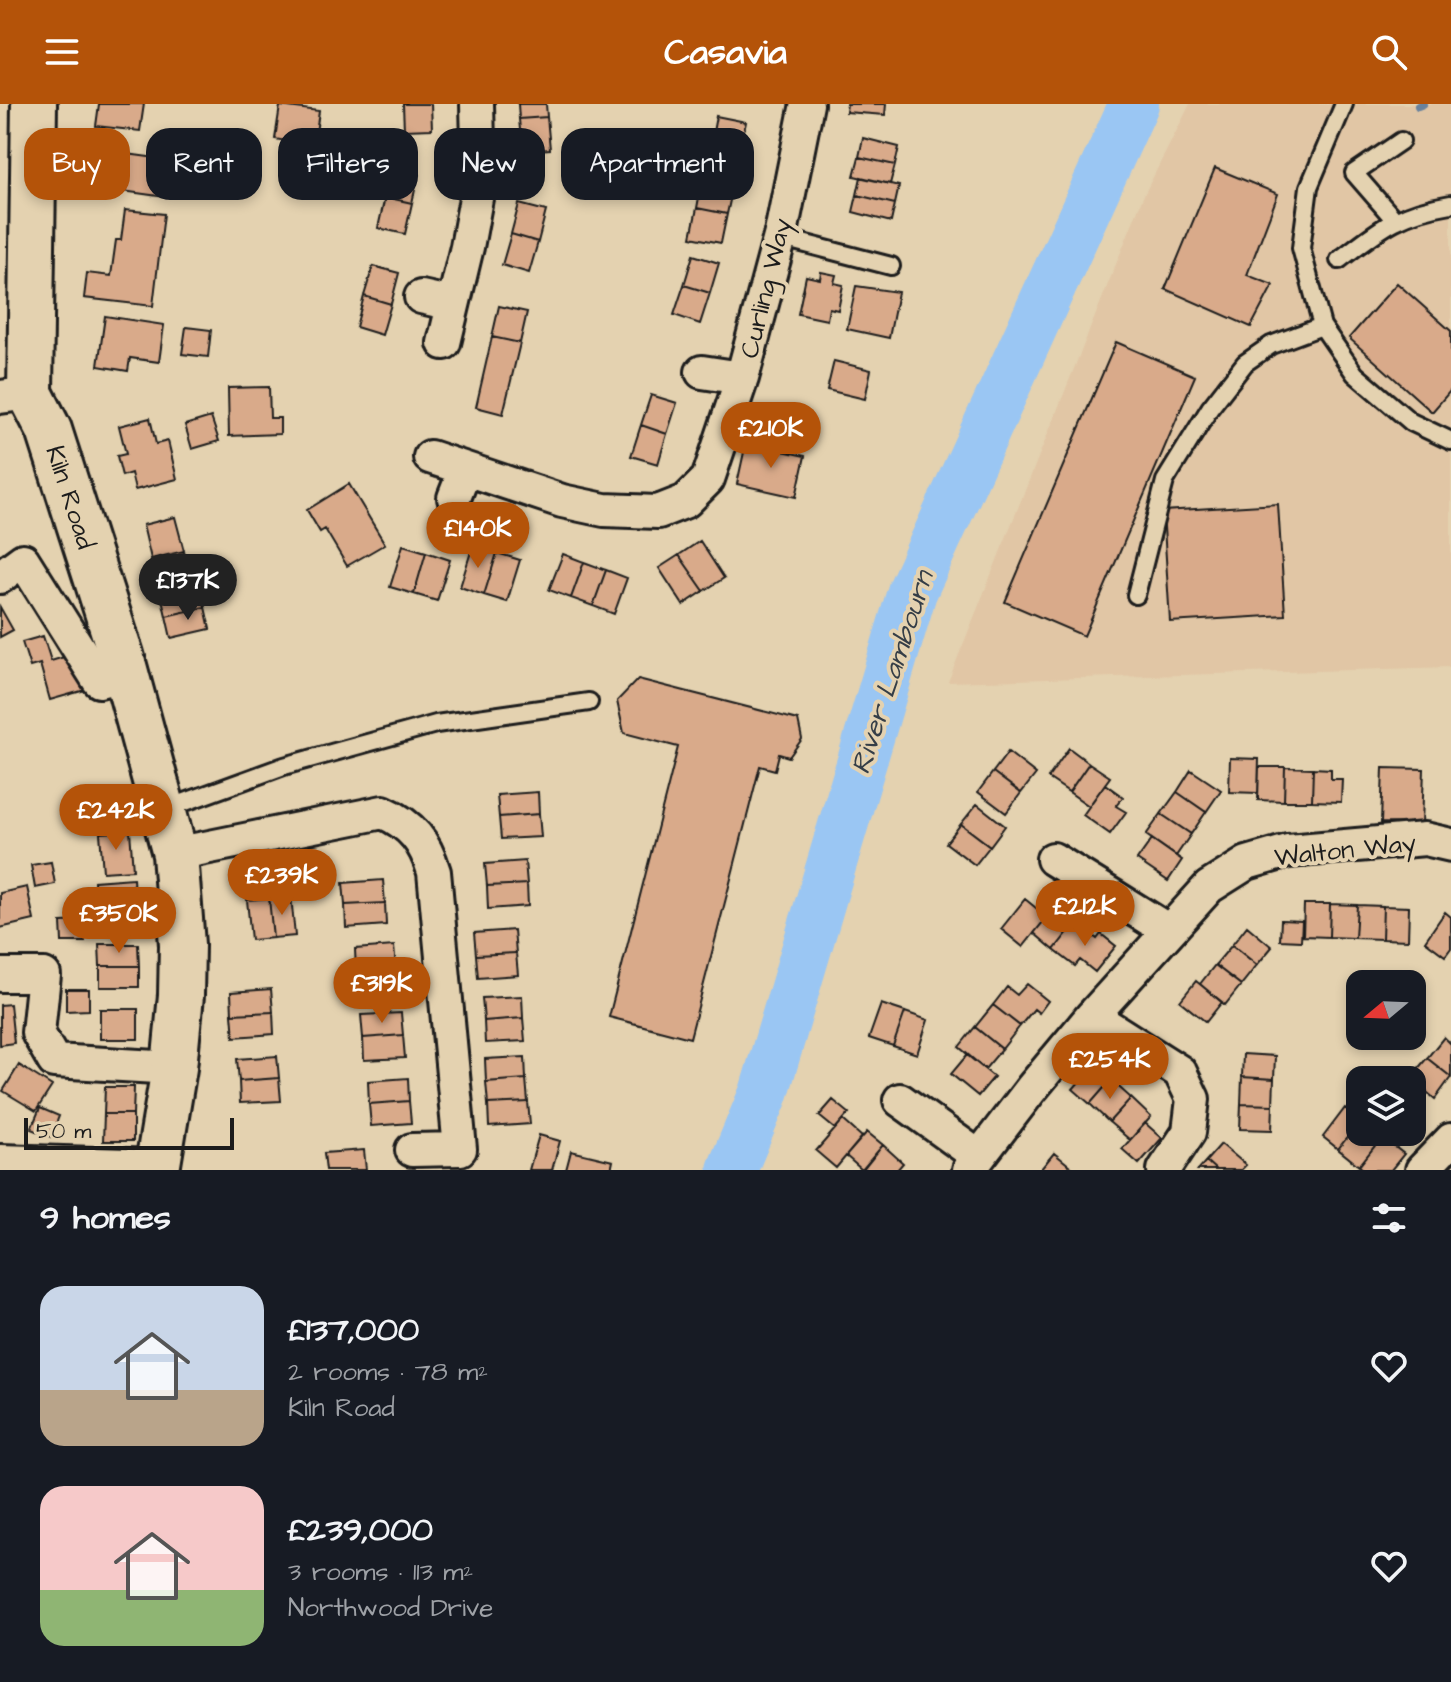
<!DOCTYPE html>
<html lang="en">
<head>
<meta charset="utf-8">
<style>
	:root { --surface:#171b24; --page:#20242c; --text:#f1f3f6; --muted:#9ea1a6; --accent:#b45309 }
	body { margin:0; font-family:"Architects Daughter",sans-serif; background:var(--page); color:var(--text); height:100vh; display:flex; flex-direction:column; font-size:30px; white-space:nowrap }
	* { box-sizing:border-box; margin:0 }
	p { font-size:26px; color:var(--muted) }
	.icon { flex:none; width:44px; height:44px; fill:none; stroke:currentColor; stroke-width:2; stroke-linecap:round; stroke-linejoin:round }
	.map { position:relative; height:1066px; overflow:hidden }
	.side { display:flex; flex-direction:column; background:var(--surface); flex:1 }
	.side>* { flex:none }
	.banner { position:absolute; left:24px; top:24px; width:800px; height:72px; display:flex; gap:16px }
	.needle { width:52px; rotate:251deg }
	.buttons { position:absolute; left:1346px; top:866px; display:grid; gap:16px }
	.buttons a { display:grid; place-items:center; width:80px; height:80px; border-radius:16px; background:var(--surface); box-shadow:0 4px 12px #0003; font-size:40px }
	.scale { position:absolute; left:24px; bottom:20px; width:210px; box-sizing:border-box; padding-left:8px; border:4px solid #1c1c1c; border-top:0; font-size:22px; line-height:28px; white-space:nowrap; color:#1c1c1c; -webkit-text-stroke:6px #e4d2b0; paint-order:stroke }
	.price { position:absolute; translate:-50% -68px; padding:0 18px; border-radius:28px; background:var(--accent); color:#fff; font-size:26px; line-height:52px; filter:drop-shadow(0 2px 4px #0008) }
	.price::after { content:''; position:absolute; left:50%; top:48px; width:24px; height:18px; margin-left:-12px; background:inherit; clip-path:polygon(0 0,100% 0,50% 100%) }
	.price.current { background:#222; color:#fff }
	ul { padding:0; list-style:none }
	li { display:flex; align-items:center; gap:24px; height:200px; padding:0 40px }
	li span { display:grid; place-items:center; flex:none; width:224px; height:160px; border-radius:24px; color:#555 }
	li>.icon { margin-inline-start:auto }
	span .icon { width:96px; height:96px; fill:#fffc; stroke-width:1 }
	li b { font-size:34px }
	h2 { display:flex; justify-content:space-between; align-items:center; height:96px; padding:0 40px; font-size:34px }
	.tag { padding:0 28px; border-radius:24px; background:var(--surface); box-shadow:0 4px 12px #0003; font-size:28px; line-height:72px }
	.tag.current { background:var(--accent); color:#fff }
	header { display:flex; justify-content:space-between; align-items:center; height:104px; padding:0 40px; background:var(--accent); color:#fff; font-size:36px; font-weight:800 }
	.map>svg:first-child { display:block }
	.built { fill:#e1c6a5 }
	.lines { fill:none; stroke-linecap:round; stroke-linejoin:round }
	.stream { stroke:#68829d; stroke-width:8 }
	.river { stroke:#9ac6f3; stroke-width:50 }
	.building { fill:#d9aa8a; stroke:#1c1c1c; stroke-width:2 }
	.lane-casing { stroke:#1c1c1c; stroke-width:22 }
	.street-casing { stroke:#1c1c1c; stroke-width:38 }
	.secondary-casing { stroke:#1c1c1c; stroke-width:50 }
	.lane { stroke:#e4d2b0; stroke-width:16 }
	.street { stroke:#e4d2b0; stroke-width:32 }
	.secondary { stroke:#e4d2b0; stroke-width:44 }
	.labels { text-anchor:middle; stroke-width:8; stroke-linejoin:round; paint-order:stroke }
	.street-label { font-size:26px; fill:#1c1c1c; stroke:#e4d2b0 }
	.water-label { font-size:28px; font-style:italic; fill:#353e47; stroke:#e4d2b0 }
</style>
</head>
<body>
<header><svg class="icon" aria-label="menu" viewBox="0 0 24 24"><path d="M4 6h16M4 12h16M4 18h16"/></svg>Casavia<svg class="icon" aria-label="search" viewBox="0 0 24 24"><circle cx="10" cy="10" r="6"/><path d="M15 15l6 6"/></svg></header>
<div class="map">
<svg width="1451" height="1066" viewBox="0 0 1451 1066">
	<rect width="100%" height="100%" fill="#e4d2b0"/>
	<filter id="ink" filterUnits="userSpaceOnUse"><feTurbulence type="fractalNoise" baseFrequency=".0125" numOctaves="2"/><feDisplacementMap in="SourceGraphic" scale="16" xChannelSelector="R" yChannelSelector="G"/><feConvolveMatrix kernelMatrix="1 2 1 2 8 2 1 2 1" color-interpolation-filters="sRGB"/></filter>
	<g filter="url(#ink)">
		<path class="built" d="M1190,0H1451V563L948,578L1143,93Z"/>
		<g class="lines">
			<path class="stream" d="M1418,2L1423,0"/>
			<path class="river" d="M732,1066L764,989L912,488L1134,0"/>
		</g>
		<path class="building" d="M99,0H144L140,27L96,22Z
			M403,0H431L432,25L404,26Z
			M518,0H546L547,13L519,15Z
			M847,0H886L885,11L846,8Z
			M280,2L319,7L312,59L284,55L286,37L275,35Z
			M716,12L746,18L740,45L711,39Z
			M547,13L550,45L522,47L519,15Z
			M863,34L899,43L895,61L859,53Z
			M711,39L740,45L734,78L703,72Z
			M127,50L171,56L166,93L122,87Z
			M859,53L895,61L890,80L854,72Z
			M377,59L392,62L387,81L373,78Z
			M392,62L419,68L412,99L385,93Z
			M1215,64L1278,90L1247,171L1273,181L1251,223L1165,185Z
			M703,72L734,78L727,110L697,104Z
			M861,73L899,82L895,100L857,91Z
			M857,91L895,100L891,118L853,108Z
			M385,93L412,99L405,130L378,124Z
			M519,100L546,107L538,138L511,130Z
			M697,104L727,110L721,139L691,133Z
			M125,106L164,110L153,202L84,194L87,169L111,172L116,136H121Z
			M511,130L538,138L529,169L502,161Z
			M693,151L719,159L710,189L684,181Z
			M373,162L399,169L391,200L364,192Z
			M821,168L836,171L834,179L843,181L838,206L829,204L827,216L798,210L806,172L820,175Z
			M1397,179L1451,227V286L1432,308L1349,234Z
			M684,181L710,189L700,220L674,211Z
			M856,182L898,188L889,234L847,225Z
			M364,192L391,200L382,231L356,223Z
			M499,202L527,208L520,239L492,233Z
			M105,212L164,221L159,258L130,254L128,267L98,262Z
			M186,223L211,226L208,253L182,250Z
			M492,233L520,239L503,310L476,303Z
			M1116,238L1195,272L1084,532L1005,498Z
			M834,257L871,266L865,295L827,286Z
			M269,283L270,314H280V330L229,332L228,284Z
			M651,291L677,299L667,330L641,321Z
			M211,313L219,337L192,345L185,321Z
			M150,314L156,340L168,337L177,375L135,386L131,369L122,372L117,352L126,350L119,322Z
			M641,321L667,330L658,360L631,352Z
			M746,339L805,352L796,393L737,380Z
			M349,380L385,440L347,462L325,425L320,428L307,406Z
			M1278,400L1285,511L1170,518L1163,407Z
			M175,413L184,447L151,455L143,421Z
			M700,437L724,474L704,487L679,451Z
			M403,441L426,448L414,490L390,483Z
			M473,441L497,449L484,491L460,483Z
			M184,447L189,471L157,479L151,455Z
			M426,448L450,456L437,497L414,490Z
			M497,449L520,456L507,498L484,491Z
			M563,450L584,458L571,494L549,486Z
			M679,451L704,487L683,501L659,464Z
			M584,458L606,466L593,502L571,494Z
			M606,466L627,474L614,510L593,502Z
			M201,481L205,503L166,512L161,490Z
			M0,503L13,526L0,533Z
			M205,503L210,525L171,534L166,512Z
			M43,532L51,557L74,550L85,586L50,596L40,560L30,563L22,538Z
			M638,575L798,616L802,635L789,653L779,650L775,666L760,662L690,934L609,913L678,643L624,629L617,597Z
			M1069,644L1089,659L1069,688L1048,674Z
			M1008,648L1036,670L1021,689L993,668Z
			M1230,654L1259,655L1258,689L1229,688Z
			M1089,659L1110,673L1089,702L1069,688Z
			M1259,663H1285L1284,697L1258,696Z
			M1285,663L1313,664L1312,697H1284Z
			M1313,664L1331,665V675H1342L1341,698L1312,697Z
			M1383,664L1424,665L1422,720L1381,719Z
			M1191,666L1221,686L1206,708L1177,688Z
			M993,668L1021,689L1006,709L978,688Z
			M1105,680L1123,693L1116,702L1126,708L1110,730L1083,711Z
			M538,688L539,710L499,713L497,691Z
			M1177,688L1206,708L1191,730L1161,710Z
			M977,700L1005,722L990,742L961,720Z
			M539,710L541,733L501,735L499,713Z
			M1161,710L1191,730L1176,752L1146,731Z
			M961,720L990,742L975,761L946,739Z
			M130,727L133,766L103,768L100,729Z
			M1152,735L1182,756L1168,777L1137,756Z
			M525,757L527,780L487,782L485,760Z
			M51,758L55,780L35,784L31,761Z
			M133,774L134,795L95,798L94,777Z
			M383,776L385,799L345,801L343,779Z
			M527,780L528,802L488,805L487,782Z
			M27,783L34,816L0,824V789Z
			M291,792L295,832L273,834L269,794Z
			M269,794L273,834L251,836L247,796Z
			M134,795L136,817L96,819L95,798Z
			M1025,795L1047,813L1023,843L1001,825Z
			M385,799L386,821L346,824L345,801Z
			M1304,800H1330L1329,833L1303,832Z
			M1330,800L1357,801L1355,834L1329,833Z
			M1357,801L1383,802L1382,835L1355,834Z
			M1056,802L1076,818L1054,846L1034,829Z
			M1383,802L1409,803L1408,836L1382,835Z
			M1445,808L1451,813V844L1445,852L1425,837Z
			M1281,816L1302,817L1301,837L1280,836Z
			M84,817L85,838H62L61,818Z
			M1076,818L1097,835L1101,830L1116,842L1095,868L1080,856L1075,862L1054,846Z
			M1247,822L1272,843L1257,861L1232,841Z
			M514,826L516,849L476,851L474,829Z
			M99,840H138L139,862H100Z
			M1232,841L1257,861L1241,881L1215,861Z
			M394,842L396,864L356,867L355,845Z
			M516,849L518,871L478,874L476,851Z
			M1215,861L1241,881L1225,901L1200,880Z
			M100,862H139V883H100Z
			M396,864L398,887L358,889L356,867Z
			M1196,877L1222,898L1206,918L1180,897Z
			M1027,880L1048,897L1039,909L1034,905L1020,922L993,901L1007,883L1017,891Z
			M66,885H89V906L66,907Z
			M271,885L273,908L232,910L231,888Z
			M522,892L523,914L484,917L482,894Z
			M10,900L14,939L0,941V901Z
			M881,900L905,908L893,942L869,934Z
			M993,901L1020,922L1002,945L975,923Z
			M100,905H138V935H100Z
			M273,908L274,930L234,933L232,910Z
			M905,908L928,916L917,950L893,942Z
			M401,909L403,931L363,934L361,911Z
			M523,914L525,937L485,939L484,917Z
			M975,923L1002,945L985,965L959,943Z
			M403,931L405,954L364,956L363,934Z
			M1444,933L1451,940V973L1427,954Z
			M1243,950L1275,952L1274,975L1242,973Z
			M967,951L994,973L978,992L951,970Z
			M277,952L279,974L239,977L237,955Z
			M525,953L526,975L486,978L485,955Z
			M1427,954L1451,973L1435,995L1410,974Z
			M19,961L52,982L36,1007L3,987Z
			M1094,961L1111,976L1090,1000L1073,985Z
			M1242,973L1274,975L1273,1001L1241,1000Z
			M279,974L281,997L240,999L239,977Z
			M408,974L409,997L369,1000L368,977Z
			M526,975L528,998L488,1000L486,978Z
			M1111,976L1131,994L1109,1018L1090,1000Z
			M105,983H134L133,1010H104Z
			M1131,994L1151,1013L1130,1036L1109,1018Z
			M833,996L849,1009L835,1025L819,1012Z
			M409,997L411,1019L371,1022L369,1000Z
			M528,998L530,1020L489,1023L488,1000Z
			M1241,1000L1273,1001L1272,1026L1240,1025Z
			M40,1004L59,1012L51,1033L31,1025Z
			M1345,1004L1360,1017L1338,1045L1323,1033Z
			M104,1010H133V1037H103Z
			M843,1016L862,1033L836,1064L816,1047Z
			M1360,1017V1028H1376L1382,1033L1359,1062L1338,1045Z
			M1145,1019L1162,1034L1139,1060L1122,1045Z
			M867,1028L883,1041L862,1066L846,1052Z
			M539,1031L560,1037L552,1066H529Z
			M1382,1033L1404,1050L1391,1066H1365L1359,1062Z
			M1221,1040L1246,1061L1241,1066H1216L1206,1057Z
			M883,1041L903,1059L897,1066H863Z
			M364,1046L366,1066H326L324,1049Z
			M571,1047L613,1057L611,1066H566Z
			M1054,1049L1075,1066H1040Z
			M1206,1057L1216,1066H1198Z"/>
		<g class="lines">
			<g class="lane-casing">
				<path id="lane" d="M1344,0L1309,83L1301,144L1322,222L1355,270L1411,318L1451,337
					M1394,115L1354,69L1401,37
					M779,133L891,162
					M1339,156C1381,124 1397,109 1451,100
					M1136,491L1165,377L1210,304L1245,259L1271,241L1322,222
					M166,705L284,662L436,620L589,598"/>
			</g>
			<g class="street-casing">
				<path id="street" d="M421,193L453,200
					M444,239L467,143L479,78L477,0
					M702,268L742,274
					M0,293L30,289
					M430,353L562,397L604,406L658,408L686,397L708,375L742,274L781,129L807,0
					M454,394L465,366
					M0,473L23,456L99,577L126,570
					M175,750L383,708C412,721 425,738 434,768L460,1045L412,1046
					M1053,755L1169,827
					M0,871H44L38,929L54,957L174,964
					M1092,912L1180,968L1193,995L1189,1028L1164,1066
					M900,996L979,1053
					M0,1057L158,1062
					M969,1066L1032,984L1092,912L1209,783L1247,759L1288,747L1425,735L1451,741
					M1422,1066L1451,1036"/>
			</g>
			<g class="secondary-casing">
				<path id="secondary" d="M34,0L30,289L49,326L121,551L175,750L182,841L181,891L174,964L157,1066"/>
			</g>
			<use href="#lane" class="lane"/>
			<use href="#street" class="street"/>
			<use href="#secondary" class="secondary"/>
		</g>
	</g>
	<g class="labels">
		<g class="street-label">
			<text transform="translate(765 184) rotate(-76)" y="9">Curling Way</text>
			<text transform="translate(71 393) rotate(72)" y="9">Kiln Road</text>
			<text transform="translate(1345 745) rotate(-6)" y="9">Walton Way</text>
		</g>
		<g class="water-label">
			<text transform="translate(891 568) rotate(-72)" y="10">River Lambourn</text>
		</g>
	</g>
</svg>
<div class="buttons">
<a><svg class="needle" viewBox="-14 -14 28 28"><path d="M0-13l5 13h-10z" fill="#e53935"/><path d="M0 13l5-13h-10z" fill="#9ea1a6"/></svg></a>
<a><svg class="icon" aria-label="layers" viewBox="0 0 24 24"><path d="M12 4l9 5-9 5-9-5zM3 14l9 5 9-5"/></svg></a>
</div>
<div class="scale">50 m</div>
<b class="price" style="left:771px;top:366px">£210K</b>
<b class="price" style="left:478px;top:466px">£140K</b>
<b class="price current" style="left:188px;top:518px">£137K</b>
<b class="price" style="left:116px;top:748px">£242K</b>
<b class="price" style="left:282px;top:813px">£239K</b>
<b class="price" style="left:1085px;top:844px">£212K</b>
<b class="price" style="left:119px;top:851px">£350K</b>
<b class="price" style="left:382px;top:921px">£319K</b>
<b class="price" style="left:1110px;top:997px">£254K</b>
<div class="banner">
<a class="tag current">Buy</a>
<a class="tag">Rent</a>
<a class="tag">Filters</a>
<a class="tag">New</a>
<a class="tag">Apartment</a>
</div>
</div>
<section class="side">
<h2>9 homes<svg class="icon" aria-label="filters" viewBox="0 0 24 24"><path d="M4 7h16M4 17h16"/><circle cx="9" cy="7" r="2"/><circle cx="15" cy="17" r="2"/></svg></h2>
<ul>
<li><span style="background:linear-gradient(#c9d6e8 65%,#b9a48a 0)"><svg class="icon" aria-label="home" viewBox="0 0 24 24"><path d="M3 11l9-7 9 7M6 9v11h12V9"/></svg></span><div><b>£137,000</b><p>2 rooms · 78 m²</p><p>Kiln Road</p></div><svg class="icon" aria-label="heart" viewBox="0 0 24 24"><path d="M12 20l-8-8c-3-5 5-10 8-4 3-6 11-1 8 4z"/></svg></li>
<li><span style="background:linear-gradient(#f6c9c9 65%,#8fb573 0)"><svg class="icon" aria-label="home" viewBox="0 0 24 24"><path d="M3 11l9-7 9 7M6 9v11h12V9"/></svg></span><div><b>£239,000</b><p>3 rooms · 113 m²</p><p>Northwood Drive</p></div><svg class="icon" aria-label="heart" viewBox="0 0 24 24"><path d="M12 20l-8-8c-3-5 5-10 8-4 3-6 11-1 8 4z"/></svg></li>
</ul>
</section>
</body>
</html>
